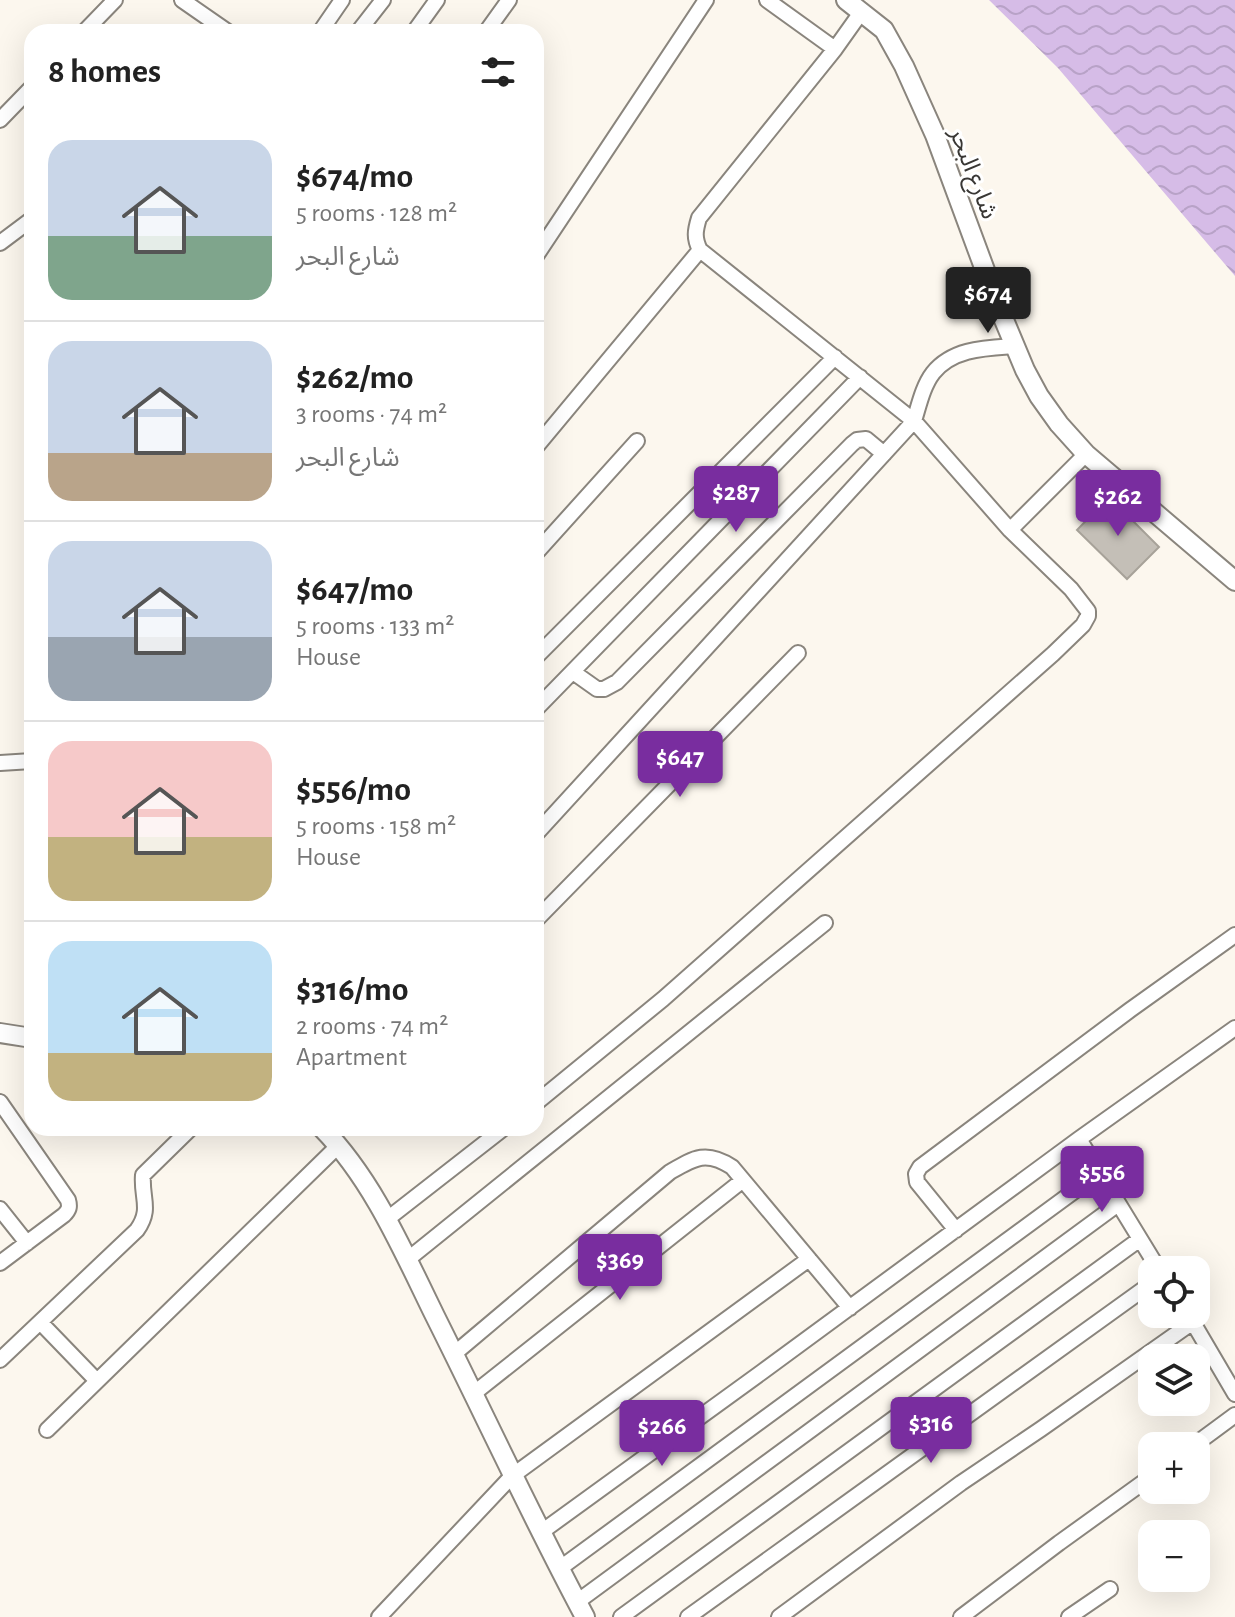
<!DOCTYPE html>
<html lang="en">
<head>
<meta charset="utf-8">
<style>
	:root { --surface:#fff; --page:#f6f6f6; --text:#222; --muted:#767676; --line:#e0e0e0; --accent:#792d9f }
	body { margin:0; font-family:"Alegreya Sans","Noto Sans Arabic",sans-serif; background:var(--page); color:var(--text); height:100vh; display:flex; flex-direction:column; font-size:30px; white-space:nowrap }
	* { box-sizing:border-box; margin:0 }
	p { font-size:26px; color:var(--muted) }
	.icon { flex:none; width:44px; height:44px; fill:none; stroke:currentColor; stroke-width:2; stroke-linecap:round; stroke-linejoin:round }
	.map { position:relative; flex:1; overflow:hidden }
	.details { position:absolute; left:24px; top:24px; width:520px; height:1112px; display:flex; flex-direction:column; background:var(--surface); border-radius:24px; box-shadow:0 8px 32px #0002 }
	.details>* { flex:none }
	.controls { position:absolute; left:1138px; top:1256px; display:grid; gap:16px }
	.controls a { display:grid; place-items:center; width:72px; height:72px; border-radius:16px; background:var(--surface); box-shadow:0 8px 32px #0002; font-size:40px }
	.price { position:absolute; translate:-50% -68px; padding:0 18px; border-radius:8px; background:var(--accent); color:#fff; font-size:26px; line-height:52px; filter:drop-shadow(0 2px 4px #0008) }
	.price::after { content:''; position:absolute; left:50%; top:48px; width:24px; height:18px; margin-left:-12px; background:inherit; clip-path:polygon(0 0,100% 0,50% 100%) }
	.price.on { background:#222; color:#fff }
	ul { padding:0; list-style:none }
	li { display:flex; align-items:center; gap:24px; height:200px; padding:0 24px }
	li+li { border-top:2px solid var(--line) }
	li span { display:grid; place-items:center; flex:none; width:224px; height:160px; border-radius:24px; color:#555 }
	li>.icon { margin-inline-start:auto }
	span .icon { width:96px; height:96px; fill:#fffc; stroke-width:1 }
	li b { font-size:34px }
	h2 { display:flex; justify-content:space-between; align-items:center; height:96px; padding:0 24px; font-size:34px }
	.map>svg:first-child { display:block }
	.water { fill:url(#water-waves) }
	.building { fill:#c4bfb7; stroke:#a7a299; stroke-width:2 }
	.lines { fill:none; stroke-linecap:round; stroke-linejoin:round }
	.street-casing { stroke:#8a857d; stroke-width:18 }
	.secondary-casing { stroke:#8a857d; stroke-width:22 }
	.street { stroke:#fff; stroke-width:14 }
	.secondary { stroke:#fff; stroke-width:18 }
	.labels { text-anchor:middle; stroke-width:6; stroke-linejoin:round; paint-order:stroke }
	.street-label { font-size:24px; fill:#393734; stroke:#fff }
</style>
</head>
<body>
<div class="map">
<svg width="1235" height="1617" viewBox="0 0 1235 1617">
	<defs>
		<pattern id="water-waves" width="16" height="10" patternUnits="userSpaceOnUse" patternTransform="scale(2)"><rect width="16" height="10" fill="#d6bce7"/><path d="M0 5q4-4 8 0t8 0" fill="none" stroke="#b8a2c7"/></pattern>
	</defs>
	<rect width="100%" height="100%" fill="#fcf7ee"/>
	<path class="water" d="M989,0H1235V276L1058,68Z"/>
	<path class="building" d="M1109,497L1159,547L1127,579L1077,530Z"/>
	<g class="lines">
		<g class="street-casing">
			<path id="street" d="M182,0L228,32
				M767,0L835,49
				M84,32L115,0
				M320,32L342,0
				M358,32L383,0
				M414,32L437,0
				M486,32L509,0
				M0,120L32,87
				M0,243L32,219
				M536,256L706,0
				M536,447L700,250
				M1010,530L1086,454
				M536,553L637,441
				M536,657L835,357
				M573,672L597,689H604L617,682L852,444L857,440L866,439L884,454
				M536,709L860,377
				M0,763L32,761
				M536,834L914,421C919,405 923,386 933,373C953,348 987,348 1015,346
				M536,920L798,653
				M0,1102L68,1200C70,1207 69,1210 64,1215L0,1263
				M536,1103L663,999L1053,654L1083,625L1088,616V611L1071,589L1010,530L914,421L700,250C694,238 695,231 699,218L835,49L862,11
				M1079,1139L1159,1270
				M0,1209L27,1243
				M386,1220L504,1128
				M956,1230L917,1182L916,1174L920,1167L1130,1010L1235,935
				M407,1260L825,923
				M1188,1314L1235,1394
				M40,1322L97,1381
				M454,1354L670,1172C694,1158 706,1150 732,1167L850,1308
				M0,1360L137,1230C152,1209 141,1198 143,1175L191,1128
				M473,1394L743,1180
				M47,1430L339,1145
				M1193,1446L1235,1415
				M540,1533L762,1372L1079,1139L1235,1028
				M559,1569L1099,1173
				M577,1602L1118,1204
				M379,1617L512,1476L809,1259
				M621,1617L1140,1239
				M688,1617L1152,1283
				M779,1617L961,1483L1041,1429L1193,1322
				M961,1617L1059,1543L1152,1476
				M1069,1617L1110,1589"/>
		</g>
		<g class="secondary-casing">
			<path id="secondary" d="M846,0L884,30L904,66L935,135L999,308L1025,370L1039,396L1059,424L1086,454L1235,581
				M0,1033L32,1038
				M322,1128C373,1180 403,1251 435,1316C485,1416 532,1518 585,1617"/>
		</g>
		<use href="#street" class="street"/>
		<use href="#secondary" class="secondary"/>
	</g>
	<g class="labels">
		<g class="street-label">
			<text transform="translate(974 173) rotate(69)" y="8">شارع البحر</text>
		</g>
	</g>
</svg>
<div class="controls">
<a><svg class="icon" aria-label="locate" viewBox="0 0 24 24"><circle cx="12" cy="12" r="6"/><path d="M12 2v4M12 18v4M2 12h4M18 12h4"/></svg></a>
<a><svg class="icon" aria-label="layers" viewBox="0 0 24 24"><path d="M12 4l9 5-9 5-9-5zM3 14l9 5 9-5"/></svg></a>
<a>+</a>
<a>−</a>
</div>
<b class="price on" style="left:988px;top:335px">$674</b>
<b class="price" style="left:736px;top:534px">$287</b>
<b class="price" style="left:1118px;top:538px">$262</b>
<b class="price" style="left:680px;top:799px">$647</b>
<b class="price" style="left:1102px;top:1214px">$556</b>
<b class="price" style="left:620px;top:1302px">$369</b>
<b class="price" style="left:931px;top:1465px">$316</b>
<b class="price" style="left:662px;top:1468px">$266</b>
<section class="details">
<h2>8 homes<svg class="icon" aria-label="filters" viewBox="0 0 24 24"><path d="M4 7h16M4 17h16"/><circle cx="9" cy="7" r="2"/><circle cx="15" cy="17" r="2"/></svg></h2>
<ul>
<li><span style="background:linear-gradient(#c9d6e8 60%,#7fa58c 0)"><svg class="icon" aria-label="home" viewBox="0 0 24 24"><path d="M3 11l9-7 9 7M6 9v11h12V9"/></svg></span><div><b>$674/mo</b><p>5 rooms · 128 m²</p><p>شارع البحر</p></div></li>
<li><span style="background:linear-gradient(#c9d6e8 70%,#b9a48a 0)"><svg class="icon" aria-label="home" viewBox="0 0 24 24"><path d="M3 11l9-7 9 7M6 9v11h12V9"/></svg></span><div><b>$262/mo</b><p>3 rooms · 74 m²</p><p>شارع البحر</p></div></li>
<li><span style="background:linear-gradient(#c9d6e8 60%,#9aa5b1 0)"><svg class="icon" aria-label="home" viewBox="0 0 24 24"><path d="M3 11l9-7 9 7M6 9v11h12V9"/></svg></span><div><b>$647/mo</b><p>5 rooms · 133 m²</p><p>House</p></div></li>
<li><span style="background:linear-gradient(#f6c9c9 60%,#c2b280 0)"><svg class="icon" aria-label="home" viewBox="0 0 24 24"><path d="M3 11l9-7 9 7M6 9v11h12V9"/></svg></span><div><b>$556/mo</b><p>5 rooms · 158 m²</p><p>House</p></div></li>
<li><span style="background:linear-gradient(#bfe0f5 70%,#c2b280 0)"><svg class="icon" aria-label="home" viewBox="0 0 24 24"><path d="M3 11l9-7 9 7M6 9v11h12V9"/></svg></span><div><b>$316/mo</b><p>2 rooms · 74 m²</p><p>Apartment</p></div></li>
</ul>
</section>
</div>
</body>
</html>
